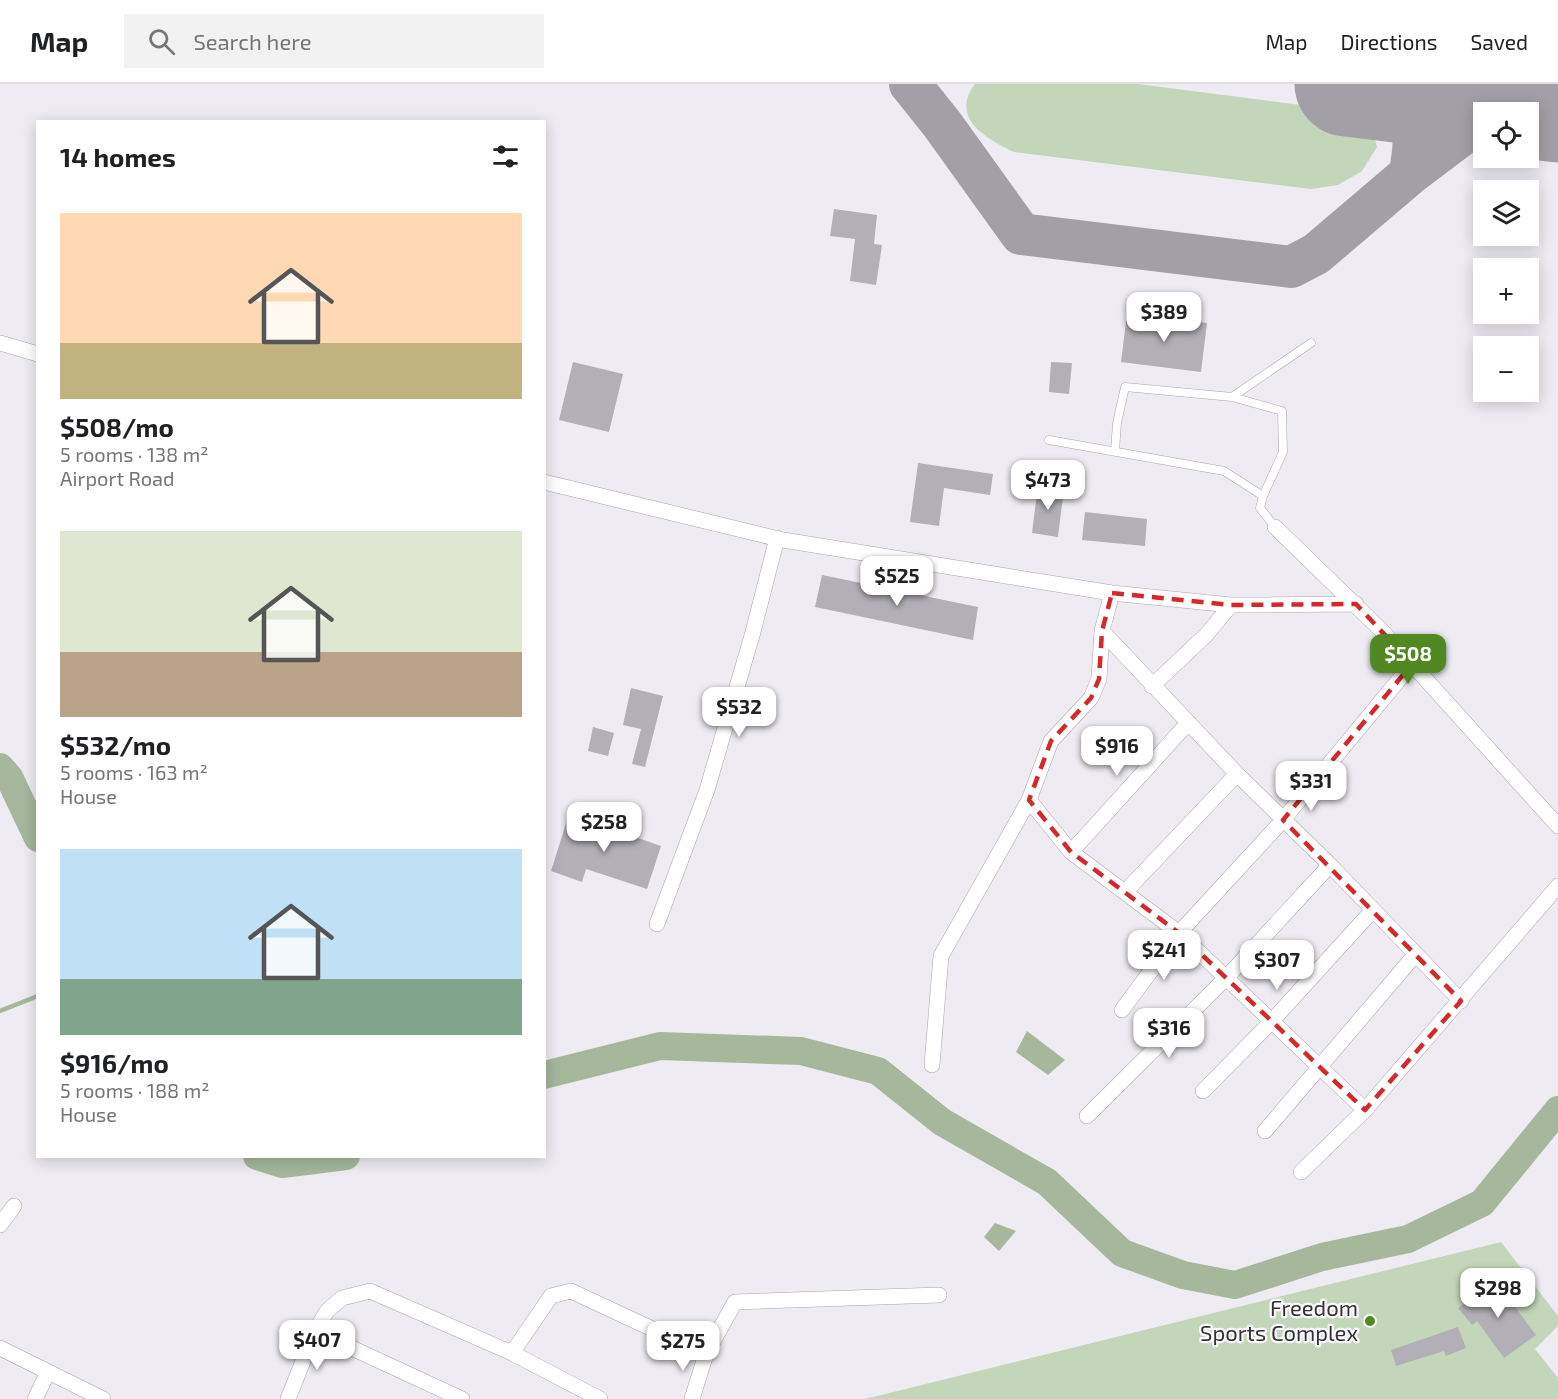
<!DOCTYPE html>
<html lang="en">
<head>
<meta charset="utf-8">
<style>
	:root { --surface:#fff; --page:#f2f2f2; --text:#202124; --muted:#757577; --line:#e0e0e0; --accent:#518822 }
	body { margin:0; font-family:"Exo 2",sans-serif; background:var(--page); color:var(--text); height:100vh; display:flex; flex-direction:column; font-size:22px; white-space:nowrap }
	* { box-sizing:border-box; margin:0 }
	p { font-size:20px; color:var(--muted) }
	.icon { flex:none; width:33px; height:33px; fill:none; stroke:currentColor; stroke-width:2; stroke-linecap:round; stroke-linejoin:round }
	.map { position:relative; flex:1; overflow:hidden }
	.drawer { position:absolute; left:36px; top:36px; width:510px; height:1038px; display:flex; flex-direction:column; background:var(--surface); border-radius:0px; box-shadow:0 3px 15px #0003 }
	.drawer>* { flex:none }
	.fabs { position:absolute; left:1473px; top:18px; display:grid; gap:12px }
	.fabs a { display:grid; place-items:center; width:66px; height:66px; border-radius:0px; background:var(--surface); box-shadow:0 3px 15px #0003; font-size:30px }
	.price { position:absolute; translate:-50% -51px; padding:0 14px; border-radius:12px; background:#fff; color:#222; font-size:20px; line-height:39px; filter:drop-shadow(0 2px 3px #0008) }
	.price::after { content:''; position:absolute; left:50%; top:36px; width:18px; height:14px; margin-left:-9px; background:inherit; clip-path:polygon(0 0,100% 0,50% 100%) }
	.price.selected { background:var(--accent); color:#fff }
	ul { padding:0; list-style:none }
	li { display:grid; align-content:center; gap:12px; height:318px; padding:0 24px }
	li span { display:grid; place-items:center; height:186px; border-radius:0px; color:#555 }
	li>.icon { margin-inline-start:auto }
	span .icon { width:108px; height:108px; fill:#fffc; stroke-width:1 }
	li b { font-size:26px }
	h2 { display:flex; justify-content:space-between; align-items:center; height:72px; padding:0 24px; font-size:26px }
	header { display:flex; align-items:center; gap:36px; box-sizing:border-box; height:84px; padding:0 30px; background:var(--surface); border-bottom:2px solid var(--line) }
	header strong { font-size:28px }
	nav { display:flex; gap:33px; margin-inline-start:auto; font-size:21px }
	.search { width:420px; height:54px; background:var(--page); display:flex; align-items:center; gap:15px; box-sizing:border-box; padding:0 21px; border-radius:0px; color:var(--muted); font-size:22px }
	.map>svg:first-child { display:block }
	.green { fill:#c4d6ba }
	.water { fill:#a6b79c }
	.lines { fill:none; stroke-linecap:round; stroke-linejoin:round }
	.stream { stroke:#a6b79c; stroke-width:4.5 }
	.river { stroke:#a6b79c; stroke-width:28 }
	.taxiway { stroke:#a2a0a6; stroke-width:42 }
	.runway { stroke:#a2a0a6; stroke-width:105 }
	.building { fill:#b2b0b6 }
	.service-casing { stroke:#a8a5ab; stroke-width:9 }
	.minor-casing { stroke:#a8a5ab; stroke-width:16 }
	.service { stroke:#fff; stroke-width:8 }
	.minor { stroke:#fff; stroke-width:15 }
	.marked { fill:none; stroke:#d62828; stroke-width:4.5; stroke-dasharray:12 8; stroke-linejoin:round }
	.poi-dot { fill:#518822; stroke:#fbf9fe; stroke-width:2 }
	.labels { text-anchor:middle; stroke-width:4.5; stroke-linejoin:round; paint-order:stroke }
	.poi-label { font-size:22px; fill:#333134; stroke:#fbf9fe; text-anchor:end }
</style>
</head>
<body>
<header>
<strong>Map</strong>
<div class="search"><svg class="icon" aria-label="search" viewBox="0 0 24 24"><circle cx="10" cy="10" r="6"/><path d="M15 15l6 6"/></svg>Search here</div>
<nav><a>Map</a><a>Directions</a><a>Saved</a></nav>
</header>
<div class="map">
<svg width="1558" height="1315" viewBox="0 0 1558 1315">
	<rect width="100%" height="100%" fill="#eeebf2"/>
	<path class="green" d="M975,0H1138L1354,28L1372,44L1377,63L1362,87L1338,101L1311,105L1014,68C987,55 949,34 975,0Z
		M1501,1158L1558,1232V1242L1535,1265L1558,1294V1315H865Z"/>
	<path class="water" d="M1027,947L1065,976L1048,991L1016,968Z
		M995,1139L1016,1147L999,1167L984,1153Z"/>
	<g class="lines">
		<path class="stream" d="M0,927L38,912"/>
		<path class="river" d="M0,683L9,693L38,754
			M544,991L660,962L801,967L878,987L942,1038L1047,1098L1122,1169L1183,1191L1235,1201L1322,1173L1408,1155L1482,1119L1558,1026
			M257,1072L282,1080L346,1072"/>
		<path class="taxiway" d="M910,0L942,40L1021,150L1291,183L1316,170L1410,90L1484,34
			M1353,1C1373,11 1407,28 1413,52C1415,63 1411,79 1410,90"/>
		<path class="runway" d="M1347,0L1558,26"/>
	</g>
	<path class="building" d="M834,125L877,131L874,160L882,161L876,201L850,197L855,155L830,152Z
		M1127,230L1207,239L1201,288L1121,278Z
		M573,278L623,290L609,348L559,336Z
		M1051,278L1072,279L1069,310L1049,308Z
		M918,379L993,390L990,411L944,404L939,442L910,438Z
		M1038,401L1064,404L1058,453L1032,449Z
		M1085,428L1147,435L1145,462L1082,456Z
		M822,491L978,523L973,556L815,523Z
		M631,604L663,612L645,683L632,680L641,645L623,641Z
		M593,643L614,649L608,672L588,667Z
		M569,730L661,762L647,805L586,785L582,798L551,787Z
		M1495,1196L1536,1251L1504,1274L1477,1237L1472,1241L1458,1224Z
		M1458,1243L1466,1264L1446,1272L1444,1267L1396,1282L1391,1266Z"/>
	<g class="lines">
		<g class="service-casing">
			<path id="service" d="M1232,313L1311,259
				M1049,356L1224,387L1263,412
				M1115,367L1117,339L1125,303L1232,313L1282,327L1283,368L1263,412L1260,424L1275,443"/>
		</g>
		<g class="minor-casing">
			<path id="minor" d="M0,259L38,270
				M544,398L783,456L1112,509L1231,521L1356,520
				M1275,443L1384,549L1558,742
				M1102,547L1237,690L1330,781L1461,917
				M1152,602L1206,551L1231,521
				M1029,716L1071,768L1179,849L1365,1026
				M1071,768L1188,639
				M1125,808L1237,690
				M657,840L707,706L753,548L777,454
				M1122,926L1179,849L1283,736L1412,580
				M932,981L941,872L1029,716L1051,657L1091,614L1099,595L1102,547L1112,509
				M1203,1007L1272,937L1372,827
				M1087,1032L1226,894L1330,781
				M1265,1047L1415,871
				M1301,1088L1365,1026L1558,802
				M0,1141L14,1122
				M315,1247L462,1315
				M0,1264L103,1315
				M512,1269L600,1315
				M35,1315L48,1288
				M288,1315L315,1247L327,1227L342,1214L370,1207L512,1269L551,1212L571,1207L706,1270
				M692,1315L706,1270L735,1218L939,1211"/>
		</g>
		<use href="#service" class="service"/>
		<use href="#minor" class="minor"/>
	</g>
	<path class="marked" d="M1112,509L1231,521L1356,520L1412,580L1283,736L1461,917L1365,1026L1179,849L1071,768L1029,716L1051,657L1091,614L1099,595L1102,547Z"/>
	<circle class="poi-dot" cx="1370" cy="1237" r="6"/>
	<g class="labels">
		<g class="poi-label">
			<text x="1358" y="1232">Freedom<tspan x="1358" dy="25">Sports Complex</tspan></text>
		</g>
	</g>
</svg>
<div class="fabs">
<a><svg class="icon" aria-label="locate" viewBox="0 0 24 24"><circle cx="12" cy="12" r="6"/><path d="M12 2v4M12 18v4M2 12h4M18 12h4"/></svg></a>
<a><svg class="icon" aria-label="layers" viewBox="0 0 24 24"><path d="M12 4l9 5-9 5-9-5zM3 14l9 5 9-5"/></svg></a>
<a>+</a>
<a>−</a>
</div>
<b class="price" style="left:1164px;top:259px">$389</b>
<b class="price" style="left:1048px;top:427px">$473</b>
<b class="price" style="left:897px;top:523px">$525</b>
<b class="price selected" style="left:1408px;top:601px">$508</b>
<b class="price" style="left:739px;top:654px">$532</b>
<b class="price" style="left:1117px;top:693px">$916</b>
<b class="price" style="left:1311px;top:728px">$331</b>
<b class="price" style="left:604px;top:769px">$258</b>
<b class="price" style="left:1164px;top:897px">$241</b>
<b class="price" style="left:1277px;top:907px">$307</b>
<b class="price" style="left:1169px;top:975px">$316</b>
<b class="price" style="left:1498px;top:1235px">$298</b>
<b class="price" style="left:317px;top:1287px">$407</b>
<b class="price" style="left:683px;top:1288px">$275</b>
<section class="drawer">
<h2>14 homes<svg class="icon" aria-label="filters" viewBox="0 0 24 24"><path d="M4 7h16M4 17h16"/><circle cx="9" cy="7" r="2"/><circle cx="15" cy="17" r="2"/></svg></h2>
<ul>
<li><span style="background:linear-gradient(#ffd9b3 70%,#c2b280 0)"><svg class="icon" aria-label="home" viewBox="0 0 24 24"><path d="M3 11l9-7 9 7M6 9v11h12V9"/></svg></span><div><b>$508/mo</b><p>5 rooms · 138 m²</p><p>Airport Road</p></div></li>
<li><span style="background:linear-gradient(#dfe7d0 65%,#b9a48a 0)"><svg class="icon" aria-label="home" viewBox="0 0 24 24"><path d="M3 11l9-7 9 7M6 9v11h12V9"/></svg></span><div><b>$532/mo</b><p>5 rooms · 163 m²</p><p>House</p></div></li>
<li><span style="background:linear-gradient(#bfe0f5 70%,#7fa58c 0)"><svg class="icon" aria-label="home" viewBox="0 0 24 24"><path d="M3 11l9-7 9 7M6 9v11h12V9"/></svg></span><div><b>$916/mo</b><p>5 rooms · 188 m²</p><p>House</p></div></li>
</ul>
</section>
</div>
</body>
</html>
